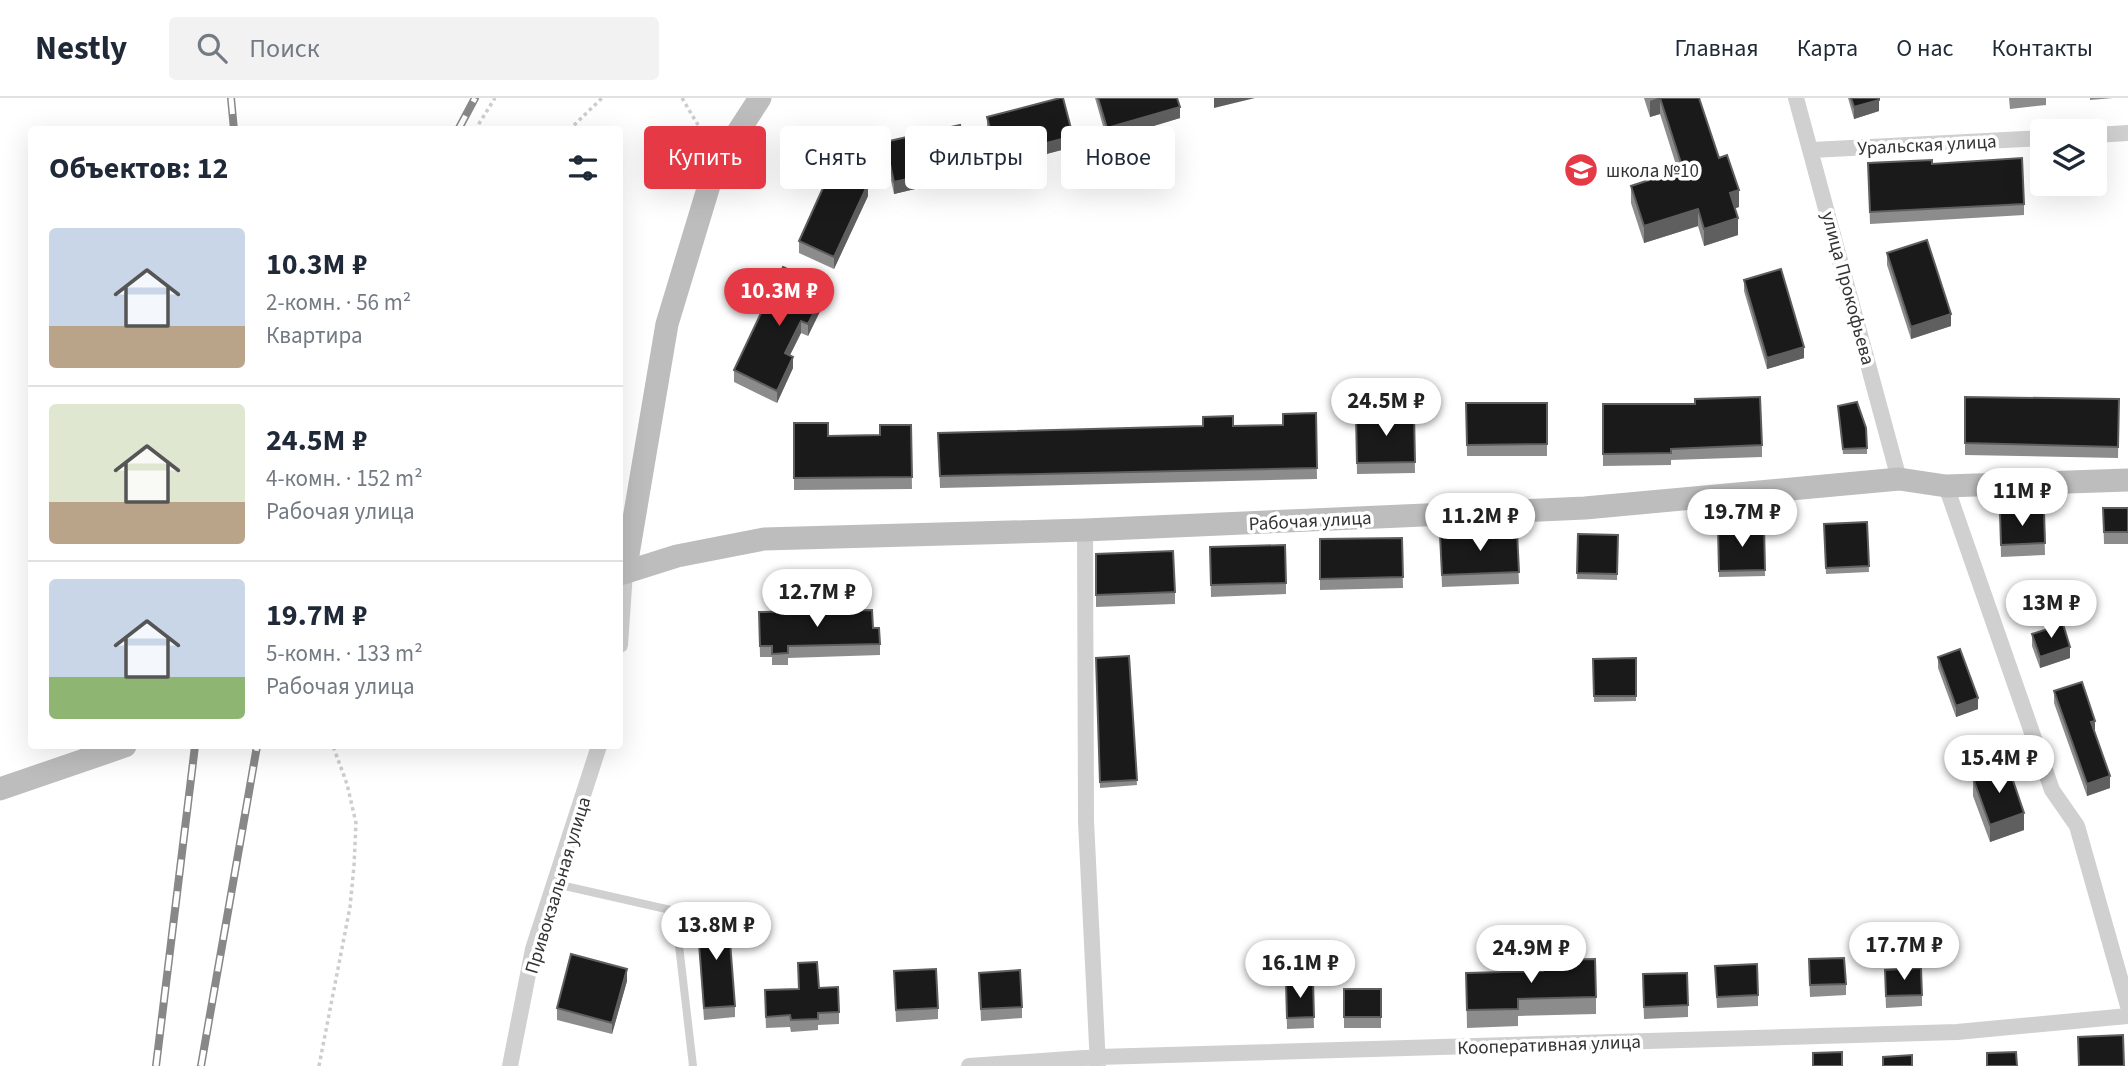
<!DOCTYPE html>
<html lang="ru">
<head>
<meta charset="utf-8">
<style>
	:root { --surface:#fff; --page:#f2f2f3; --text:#1f2937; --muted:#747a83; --line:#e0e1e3; --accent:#e63946 }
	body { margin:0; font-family:"Source Sans 3",sans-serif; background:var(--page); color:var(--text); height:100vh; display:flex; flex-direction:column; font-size:26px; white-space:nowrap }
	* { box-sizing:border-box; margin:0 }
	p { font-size:23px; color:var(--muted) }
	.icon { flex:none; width:38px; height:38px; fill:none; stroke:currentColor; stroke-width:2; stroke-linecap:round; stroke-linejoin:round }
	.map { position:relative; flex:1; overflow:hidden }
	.side { position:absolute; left:28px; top:28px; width:595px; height:623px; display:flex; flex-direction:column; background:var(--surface); border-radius:7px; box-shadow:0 7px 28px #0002 }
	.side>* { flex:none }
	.guide { position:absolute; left:644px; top:28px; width:665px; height:63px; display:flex; gap:14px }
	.controls { position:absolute; left:2030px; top:21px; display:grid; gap:14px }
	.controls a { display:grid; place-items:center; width:77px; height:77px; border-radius:7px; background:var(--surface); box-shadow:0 7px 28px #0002; font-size:35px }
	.price { position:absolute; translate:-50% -60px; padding:0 16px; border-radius:24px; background:#fff; color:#222; font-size:23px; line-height:46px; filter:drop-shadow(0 2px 4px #0008) }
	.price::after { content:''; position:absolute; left:50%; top:42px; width:21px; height:16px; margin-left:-10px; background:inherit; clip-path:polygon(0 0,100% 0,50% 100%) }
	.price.selected { background:var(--accent); color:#fff }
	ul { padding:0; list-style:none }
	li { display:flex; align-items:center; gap:21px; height:175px; padding:0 21px }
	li+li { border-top:2px solid var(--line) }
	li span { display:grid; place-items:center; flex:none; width:196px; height:140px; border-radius:7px; color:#555 }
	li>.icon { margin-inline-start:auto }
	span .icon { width:84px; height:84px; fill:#fffc; stroke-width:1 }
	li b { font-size:30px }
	h2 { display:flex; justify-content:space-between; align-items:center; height:84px; padding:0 21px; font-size:30px }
	.tag { padding:0 24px; border-radius:7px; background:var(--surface); box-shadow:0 7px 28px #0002; font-size:24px; line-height:63px }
	.tag.selected { background:var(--accent); color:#fff }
	header { display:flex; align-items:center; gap:42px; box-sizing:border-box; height:98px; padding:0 35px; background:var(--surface); border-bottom:2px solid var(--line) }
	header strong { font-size:33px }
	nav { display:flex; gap:38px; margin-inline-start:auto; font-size:24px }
	.search { width:490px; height:63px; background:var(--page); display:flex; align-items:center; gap:18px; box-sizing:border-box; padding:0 24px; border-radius:7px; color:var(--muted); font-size:26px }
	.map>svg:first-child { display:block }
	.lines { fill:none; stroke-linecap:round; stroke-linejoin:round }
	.path { stroke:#cdcdcd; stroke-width:3.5; stroke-dasharray:3.5 3.5; stroke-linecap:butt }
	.lane { stroke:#d0d0d0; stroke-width:8 }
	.street { stroke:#d0d0d0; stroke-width:16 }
	.secondary { stroke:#bdbdbd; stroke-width:23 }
	.rail-casing { stroke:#888; stroke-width:8 }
	.rail { stroke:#fff; stroke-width:5; stroke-dasharray:16; stroke-linecap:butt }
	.wall { fill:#8c8c8c }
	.shaded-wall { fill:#5f5f5f }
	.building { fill:#1a1a1a; stroke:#5f5f5f; stroke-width:2 }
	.labels { text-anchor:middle; stroke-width:7; stroke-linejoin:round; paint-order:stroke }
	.street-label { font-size:19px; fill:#333; stroke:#fff }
	.poi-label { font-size:19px; fill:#333; stroke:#fff; text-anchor:start }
</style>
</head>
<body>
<header>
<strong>Nestly</strong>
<div class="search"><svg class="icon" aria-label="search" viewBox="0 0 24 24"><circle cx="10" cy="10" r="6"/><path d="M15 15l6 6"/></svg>Поиск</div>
<nav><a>Главная</a><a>Карта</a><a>О нас</a><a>Контакты</a></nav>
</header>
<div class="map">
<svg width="2128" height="968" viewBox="0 0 2128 968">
	<rect width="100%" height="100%" fill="#fff"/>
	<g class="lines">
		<path class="path" d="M682,0L707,42
			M475,32L495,0
			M569,32L602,0
			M319,968L350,809L354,768L356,725L347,686L333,648"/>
		<path class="lane" d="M556,786L675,813L693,968"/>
		<path class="street" d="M1796,0L1899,381
			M2095,37L2128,35
			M1812,52L2042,40
			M1946,388L2052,692L2077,728L2128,908
			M1085,432L1086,723L1098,968
			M620,547L625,474
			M510,968L533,851L599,648
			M969,968L1098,959L1957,934L2128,918"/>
		<path class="secondary" d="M625,474L667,226L714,71L760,0
			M620,476L677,458L764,441L1085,432L1585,410L1899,381L1946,388L2128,382
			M0,691L125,648"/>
		<g class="rail-casing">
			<path id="rail" d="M231,0L234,32
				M458,32L475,0
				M156,968L195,648
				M201,968L257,648"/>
		</g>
		<use href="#rail" class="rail"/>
	</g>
	<path class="wall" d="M1095,0H1177L1180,20L1107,42Z
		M1644,0H1699L1719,60L1739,109L1735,110L1738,137L1704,148L1698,128L1644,145L1631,105V88L1678,73L1660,16L1650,19Z
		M1848,0H1879V13L1854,21Z
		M2009,0H2046V7L2010,11Z
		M2090,0H2113L2090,2Z
		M987,19L1073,49L997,69L987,31Z
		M885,44L970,78L894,96L885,55Z
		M1868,65L1932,66L2024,106V117L1870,126Z
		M868,98L834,171L799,155V143Z
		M1887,155L1951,228L1911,241L1887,167Z
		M1744,182L1804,260L1767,271L1744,193Z
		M826,201L808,238L801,235L790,257L793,270L777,305L734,284V272Z
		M1965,299L2119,301L2118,360L1965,357Z
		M1466,305H1547V358H1467Z
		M1603,306L1762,347V359L1671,362V367L1603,368Z
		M1838,308L1867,350V356H1843Z
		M1316,315L1317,381L940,390L938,335L1283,327Z
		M1414,316L1415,375L1357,376L1356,317Z
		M794,325L828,338L880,337L911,327L912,391L794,392Z
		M2103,410H2128V446H2104Z
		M2044,413L2045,457L2001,459L2000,415Z
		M1867,424L1869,474L1826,476L1824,426Z
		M1764,428L1765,478L1719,479L1718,430Z
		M1517,434L1519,486L1442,489L1440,437Z
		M1578,436L1618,437L1617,482L1577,481Z
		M1402,440L1403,490L1320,492V441Z
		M1210,449L1286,485V496L1211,499Z
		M1096,456L1175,494V506L1096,509Z
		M759,514L873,530L880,546V557L788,560V567H772V559H760Z
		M2032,536L2070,560L2040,570L2032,548Z
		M1129,558L1137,687L1100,690L1096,560Z
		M1938,559L1978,611L1956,619L1938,570Z
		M1636,560V603L1594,604L1593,561Z
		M2054,593L2095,634L2110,690L2087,698L2054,605Z
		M1973,680L2024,732L1990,744L1973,698Z
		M697,820L735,908V919L704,922Z
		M1715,868L1758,897V908L1717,910Z
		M894,873L938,910V921L896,924Z
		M1809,873L1846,886V897L1810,899Z
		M979,875L1022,909V920L981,923Z
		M1466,875L1596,899V916L1518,918V928L1467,930Z
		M627,883L612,936L557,922V910Z
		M1313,883L1314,930L1287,931L1286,884Z
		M1885,884L1922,897V908L1886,910Z
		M1643,888L1688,907V919L1644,921Z
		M819,890L839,914V926L818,927V932L791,934L790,929L766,930L765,904Z
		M1344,891H1381V930H1344Z"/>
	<path class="shaded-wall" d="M1214,0H1255L1214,10Z
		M1658,0H1660V16L1650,19V3Z
		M1879,2V13L1854,21V9Z
		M1180,9V20L1107,42V30Z
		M1073,38V49L997,69V58Z
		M970,67V78L894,96V84Z
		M868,86V98L834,171V159Z
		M1739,92V109L1730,112V95Z
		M1698,111V128L1644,145V128Z
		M1738,120V137L1704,148V131Z
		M826,190V201L808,238V226Z
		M1951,216V228L1911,241V229Z
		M801,223V235L785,267V255Z
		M1804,249V260L1767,271V260Z
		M793,259V270L777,305V293Z
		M2070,549V560L2040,570V559Z
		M1978,600V611L1956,619V608Z
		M2095,623V634L2091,636V624Z
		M2110,678V690L2087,698V686Z
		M2024,715V732L1990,744V727Z
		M627,871V883L612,936V925Z"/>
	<path class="building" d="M1060,0H1063L1073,38L997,58L987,19Z
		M1098,0H1177L1180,9L1107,30Z
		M1660,0H1699L1719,60L1727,57L1739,92L1730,95L1738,120L1704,131L1698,111L1644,128L1631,88L1683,71Z
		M1851,0H1879V2L1854,9Z
		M960,27L970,67L894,84L885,44Z
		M2022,60L2024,106L1870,114L1868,65L1932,62V66Z
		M832,70L868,86L834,159L799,143Z
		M1927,142L1951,216L1911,229L1887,155Z
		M783,169L826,190L808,226L801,223L785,255L793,259L777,293L734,272Z
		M1781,171L1804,249L1767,260L1744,182Z
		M1760,299L1762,347L1671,351V355L1603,356V306H1695V301Z
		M1965,299L2119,301L2118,349L1965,345Z
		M1857,304L1866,330L1867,350L1843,351L1838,308Z
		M1466,305H1547V346L1467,347Z
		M1316,315L1317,370L940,378L938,335L1203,328V319L1233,318V328L1283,327V316Z
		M1414,316L1415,364L1357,365L1356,317Z
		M794,325H828V338L880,337V327H911L912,379L794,380Z
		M2103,410H2128V434H2104Z
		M2044,413L2045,445L2001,447L2000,415Z
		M1867,424L1869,468L1826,470L1824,426Z
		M1764,428L1765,472L1719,473L1718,430Z
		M1517,434L1519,474L1442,477L1440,437Z
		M1578,436L1618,437L1617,476L1577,475Z
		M1402,440L1403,479L1320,481V441Z
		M1285,447L1286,485L1211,487L1210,449Z
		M1173,453L1175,494L1096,497V456Z
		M872,512L873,530H879L880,546L788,548V555L772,556V548H760L759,514Z
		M2063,526L2070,549L2040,559L2032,536Z
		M1960,551L1978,600L1956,608L1938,559Z
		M1129,558L1137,682L1100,684L1096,560Z
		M1636,560V598H1594L1593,561Z
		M2082,584L2095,623L2091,624L2110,678L2087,686L2054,593Z
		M2008,668L2024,715L1990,727L1973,680Z
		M728,818L735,908L704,910L697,820Z
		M571,856L627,871L612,925L557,910Z
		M1844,860L1846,886L1810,887L1809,861Z
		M1595,861L1596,899L1518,901V911L1467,912L1466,875L1543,873V862Z
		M817,864L819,890L838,889L839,914L818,915V921L791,922L790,917L766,919L765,892L799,891L798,865Z
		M1757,866L1758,897L1717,899L1715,868Z
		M1921,870L1922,897L1886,898L1885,872Z
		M936,871L938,910L896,912L894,873Z
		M1020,872L1022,909L981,911L979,875Z
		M1687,875L1688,907L1644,909L1643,876Z
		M1313,883L1314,919L1287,920L1286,884Z
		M1344,891H1381V919H1344Z
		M2123,937L2124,968H2079L2078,939Z
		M1842,954V968H1813V955Z
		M2016,954L2017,968H1987V955Z
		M1912,957V968H1883V959Z"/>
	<defs>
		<g id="school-disc" transform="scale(1.75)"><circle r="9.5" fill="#e63946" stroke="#fff"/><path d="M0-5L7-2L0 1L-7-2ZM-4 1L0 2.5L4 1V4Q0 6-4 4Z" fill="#fff"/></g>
	</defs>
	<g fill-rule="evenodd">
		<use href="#school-disc" x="1581" y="72"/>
	</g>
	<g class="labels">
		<g class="street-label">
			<text transform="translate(1927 46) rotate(-3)" y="7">Уральская улица</text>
			<text transform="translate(1849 190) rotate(75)" y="7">улица Прокофьева</text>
			<text transform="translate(1310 422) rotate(-3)" y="7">Рабочая улица</text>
			<text transform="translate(557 787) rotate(-73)" y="7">Привокзальная улица</text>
			<text transform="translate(1549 946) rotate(-2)" y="7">Кооперативная улица</text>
		</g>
		<g class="poi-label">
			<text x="1606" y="79">школа №10</text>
		</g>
	</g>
</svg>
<div class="controls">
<a><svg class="icon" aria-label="layers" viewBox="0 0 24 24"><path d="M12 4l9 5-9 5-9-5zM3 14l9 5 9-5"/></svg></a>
</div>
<b class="price selected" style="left:779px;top:230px">10.3M ₽</b>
<b class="price" style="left:1386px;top:340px">24.5M ₽</b>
<b class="price" style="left:2022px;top:430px">11M ₽</b>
<b class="price" style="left:1742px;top:451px">19.7M ₽</b>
<b class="price" style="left:1480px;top:455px">11.2M ₽</b>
<b class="price" style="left:817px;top:531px">12.7M ₽</b>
<b class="price" style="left:2051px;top:542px">13M ₽</b>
<b class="price" style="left:1999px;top:697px">15.4M ₽</b>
<b class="price" style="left:716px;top:864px">13.8M ₽</b>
<b class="price" style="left:1904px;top:884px">17.7M ₽</b>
<b class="price" style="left:1531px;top:887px">24.9M ₽</b>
<b class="price" style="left:1300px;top:902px">16.1M ₽</b>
<div class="guide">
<a class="tag selected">Купить</a>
<a class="tag">Снять</a>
<a class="tag">Фильтры</a>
<a class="tag">Новое</a>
</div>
<section class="side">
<h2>Объектов: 12<svg class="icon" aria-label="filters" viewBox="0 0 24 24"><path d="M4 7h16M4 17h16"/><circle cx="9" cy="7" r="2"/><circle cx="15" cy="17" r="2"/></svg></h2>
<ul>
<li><span style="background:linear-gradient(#c9d6e8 70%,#b9a48a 0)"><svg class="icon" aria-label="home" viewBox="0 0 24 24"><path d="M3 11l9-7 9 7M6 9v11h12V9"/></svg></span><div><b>10.3M ₽</b><p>2-комн. · 56 m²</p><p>Квартира</p></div></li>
<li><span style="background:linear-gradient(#dfe7d0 70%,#b9a48a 0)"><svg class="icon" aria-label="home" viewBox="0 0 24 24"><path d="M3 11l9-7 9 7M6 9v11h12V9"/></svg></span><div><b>24.5M ₽</b><p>4-комн. · 152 m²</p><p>Рабочая улица</p></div></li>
<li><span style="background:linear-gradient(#c9d6e8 70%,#8fb573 0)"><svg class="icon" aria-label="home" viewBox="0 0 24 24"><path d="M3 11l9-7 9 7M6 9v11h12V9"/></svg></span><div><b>19.7M ₽</b><p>5-комн. · 133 m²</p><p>Рабочая улица</p></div></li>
</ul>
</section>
</div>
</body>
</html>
